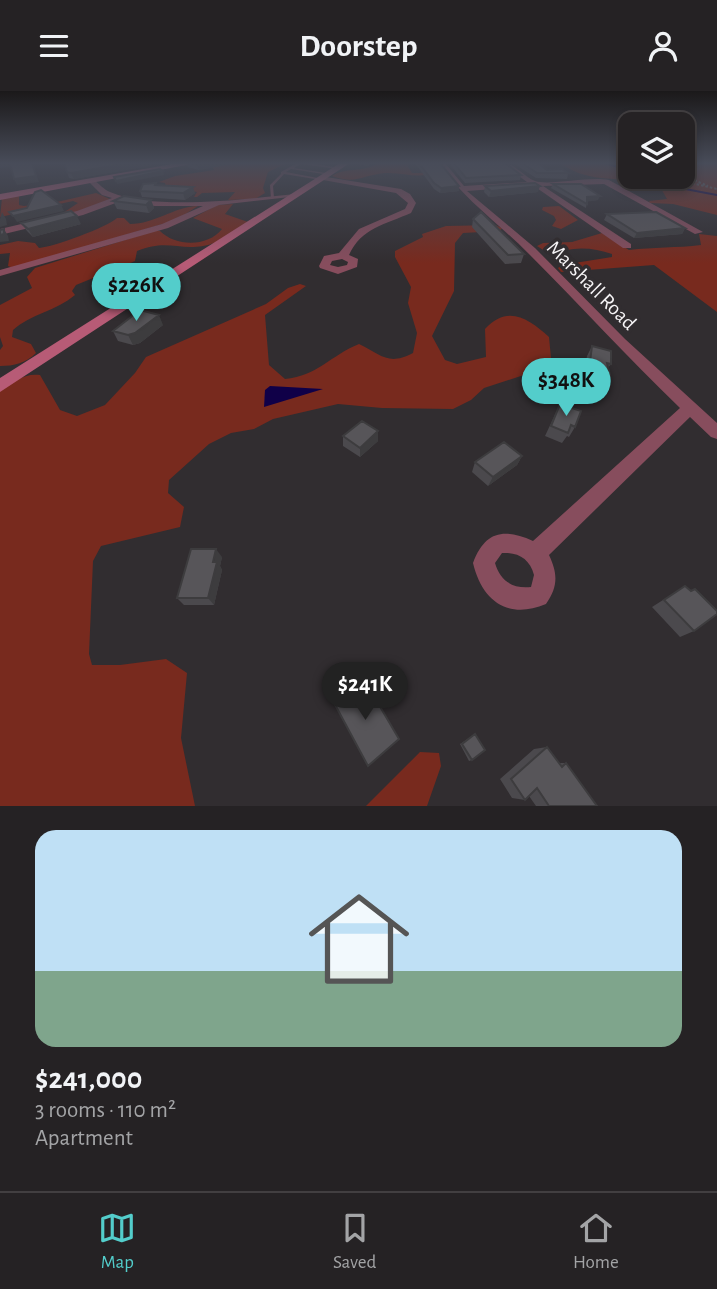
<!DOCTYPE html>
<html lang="en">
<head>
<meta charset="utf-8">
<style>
	:root { --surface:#252224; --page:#2d2a2c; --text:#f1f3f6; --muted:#a3a4a6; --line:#423f41; --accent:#53cdcb }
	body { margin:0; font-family:"Alegreya Sans",sans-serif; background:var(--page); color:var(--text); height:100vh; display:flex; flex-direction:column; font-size:26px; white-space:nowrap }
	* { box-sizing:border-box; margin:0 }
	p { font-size:23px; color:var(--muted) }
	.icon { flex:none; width:38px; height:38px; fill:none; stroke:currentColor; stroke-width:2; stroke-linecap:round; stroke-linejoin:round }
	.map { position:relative; height:715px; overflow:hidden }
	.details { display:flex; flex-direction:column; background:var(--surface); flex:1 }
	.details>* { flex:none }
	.fabs { position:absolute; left:618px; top:21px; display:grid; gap:14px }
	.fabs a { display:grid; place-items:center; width:77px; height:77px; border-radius:14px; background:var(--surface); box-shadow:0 4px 10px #0003,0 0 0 2px var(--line); font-size:35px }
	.price { position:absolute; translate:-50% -60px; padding:0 16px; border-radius:24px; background:var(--accent); color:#111; font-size:23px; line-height:46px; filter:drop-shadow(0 2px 4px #0008) }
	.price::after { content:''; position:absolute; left:50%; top:42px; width:21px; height:16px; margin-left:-10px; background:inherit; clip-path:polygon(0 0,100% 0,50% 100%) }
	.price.on { background:#222; color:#fff }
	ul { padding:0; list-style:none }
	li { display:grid; align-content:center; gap:14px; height:371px; padding:0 35px }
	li+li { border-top:2px solid var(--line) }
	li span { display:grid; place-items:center; height:217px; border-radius:21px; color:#555 }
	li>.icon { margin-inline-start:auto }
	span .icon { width:126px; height:126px; fill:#fffc; stroke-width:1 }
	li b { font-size:30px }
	header { display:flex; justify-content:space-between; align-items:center; height:91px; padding:0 35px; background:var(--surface); font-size:32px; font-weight:700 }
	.tabs { display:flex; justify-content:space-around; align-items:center; height:98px; border-top:2px solid var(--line); background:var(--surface); font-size:19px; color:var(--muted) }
	.tabs a { display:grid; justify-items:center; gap:4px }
	.tabs .on { color:var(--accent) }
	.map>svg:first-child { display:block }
	.green { fill:#782a1e }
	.water { fill:#100048 }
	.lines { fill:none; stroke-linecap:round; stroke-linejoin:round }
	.stream { stroke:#100048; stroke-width:2 }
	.path { stroke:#6c696c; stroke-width:2; stroke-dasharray:2.5 2; stroke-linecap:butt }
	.lane { fill:#874d5d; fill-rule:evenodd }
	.street { fill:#874d5d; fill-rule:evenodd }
	.secondary { fill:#b75b76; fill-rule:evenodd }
	.wall { fill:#4b494d }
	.shaded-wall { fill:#3d3c3e }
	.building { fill:#575559; stroke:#3d3c3e; stroke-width:2 }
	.labels { text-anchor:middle; stroke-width:7; stroke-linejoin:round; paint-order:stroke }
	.far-street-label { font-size:21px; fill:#f6f4f6; stroke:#312d30 }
</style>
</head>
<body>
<header><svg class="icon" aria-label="menu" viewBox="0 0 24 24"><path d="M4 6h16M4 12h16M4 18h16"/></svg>Doorstep<svg class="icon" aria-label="person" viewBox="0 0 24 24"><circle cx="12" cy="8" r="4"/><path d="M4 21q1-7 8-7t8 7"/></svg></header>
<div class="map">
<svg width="717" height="715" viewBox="0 0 717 715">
	<rect width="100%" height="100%" fill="#312d30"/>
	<path class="green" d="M248,72H287L268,81L263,97L265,102L255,108L228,109L235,101L202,102L197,106H194L197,101L166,96L165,92L159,91L175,85L214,79L212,75C223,72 236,75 248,72Z
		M379,72H412L407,74L412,82H434C417,88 403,81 385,82C362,84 356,94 332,85C345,76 362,82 379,72Z
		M560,72H630V86H682L683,72H717V124L673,113L650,112L649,110L667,108L659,94C621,83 592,95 560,72Z
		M96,102L110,108L72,123L60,124L78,112L73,110L0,126L2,107L19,105V114L24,115L57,111Z
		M233,113L225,123L248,131C234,139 219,153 203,155C177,159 166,148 137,160L135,170L76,194L72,200L75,204C56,220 31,223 13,239L12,246L31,253L36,262C26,272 14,275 0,275V259L3,255L0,246V214L32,197L27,186L35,177L154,140H160C176,156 208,156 222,138L193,127L217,114Z
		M198,115L176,129L13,177L8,175L10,162L0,163V154L18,150L35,152L39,157C53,156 108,136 117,127H124L130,133C155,133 173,116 198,115Z
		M559,115L578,129L561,138L552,135L556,129L554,125L542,119L543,116Z
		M495,134L502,137L500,140L463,142L455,152L454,200L432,245L445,269L457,273L486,266L485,238C508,213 529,228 549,246L554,299L551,301L545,300L539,281H533L484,297L471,309L453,318L382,317L338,313L273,328L254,338L231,342L209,353L169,389L168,402L184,416L180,436L101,455L93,470L89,563L92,574H120L166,568L187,582L181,647L195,715H0V300C13,291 24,282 40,284L60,319L77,325L105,314L135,282L146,266L266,213L288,197L300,193L306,195L265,224L269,274L285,288C318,285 331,264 359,253C382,264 388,275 413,262L417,242L408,212L411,196L395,166V160L423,146L422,143L446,135Z
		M602,142L629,159C653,156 677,157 701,154L699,143L717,145V221L654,174L561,181L558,177L562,174L612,166V163C592,156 571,155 551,164L537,155L543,152L572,151Z
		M420,661L439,662L441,675L427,715H366Z"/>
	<path class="water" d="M270,295L323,298L264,316L265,299Z"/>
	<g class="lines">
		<path class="stream" d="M604,72L630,79
			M648,86L680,97L717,104"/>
		<path class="path" d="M616,72L630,76
			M682,84L708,95
			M666,86L717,98"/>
		<path class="lane" d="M297,72H309L340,77L338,78L301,73L294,77L332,83L330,84L291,78L286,81L323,88L321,89L284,83L273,95L274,107L271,108L270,94L281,83V81Z"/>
		<path class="street" d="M438,72H445L464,95L527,91L501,72C516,72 522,85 535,90C550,95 588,85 609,89L703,141L695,143L604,93L543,95L631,153V157H623L534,95L467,100L535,157L625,248L717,332V348L711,346L690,326L549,464C558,483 558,496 546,513C508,529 482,510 473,472C485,440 504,437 533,450L680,317C628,267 580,214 529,163C496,130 466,110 438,72ZM502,462C518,461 530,468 534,484L531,496C513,498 500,490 495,472Z
			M320,85L401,98L410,103L416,112L411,122C386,133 361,137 349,164L358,168L357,176L338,183L320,177L319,175L324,165L339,162L359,138L405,118L408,112L396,102L323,89ZM342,168L348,171L347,174L338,176L330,174L332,170Z
			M93,89C99,92 104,99 110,101C156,120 244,108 295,103L299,105L219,114L168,137L0,185V179L162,133L203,115H155L121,110L83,124L0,144V138L77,120L112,107L102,104L89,91Z"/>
		<path class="secondary" d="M178,72H197L0,109V103Z
			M340,72H350L0,301V287Z"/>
	</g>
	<path class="wall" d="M187,72H235L199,79L188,76Z
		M352,72H372L368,75Z
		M415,72H440L459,95V100L440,102L434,98Z
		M449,72H505L521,84L520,89L465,92Z
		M513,72H538L547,79L568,82L567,88L536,87Z
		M154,74L74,88L69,87L67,81Z
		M553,93L598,109L587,110L586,117L551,97Z
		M157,94L195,102L185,109L142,106L140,100Z
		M485,95L538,101L489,106L484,101Z
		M151,109L154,117L149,122L117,118L113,110Z
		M607,123L685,137L682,143L634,147L604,129Z
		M473,128L524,163L521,172L505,173L472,136Z
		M21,132L81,133L33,146L27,140Z
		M163,234L140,252L133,254L118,250L113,240Z
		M592,255L611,273L608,277L610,284L603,294H602L600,297L588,296L584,281L587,265Z
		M560,313L575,336L569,346L567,345L562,352L545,345Z
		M343,345L378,350L360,366L343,355Z
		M522,365L517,374L488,395L472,381L475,371Z
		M222,466L220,475L222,479L214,514H184L177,507Z
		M685,495L691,500L694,540L680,546L652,516Z
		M475,643L472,669L469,670L460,653Z
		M547,656L559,672H566L597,715H536L529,705L525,709L512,707L500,688L534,658Z"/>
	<path class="shaded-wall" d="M0,72H11L12,75L0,77Z
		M32,72L39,91L17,94L14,88Z
		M128,72H154V74L74,88L71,82Z
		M209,72H235L199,79L197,74Z
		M163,80L164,84L117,93L116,90Z
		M459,95V100L440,102L441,97Z
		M540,95L538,101L489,106L491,100Z
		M193,96L195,102L185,109L183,102Z
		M600,105L598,109L585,111L587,106Z
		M151,109L154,117L149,122L146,114Z
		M61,114L64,120L17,131L13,125Z
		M2,121L6,128L7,134L0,136V128Z
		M77,125L81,133L33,146L28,138Z
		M685,137L682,143L634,147L637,142Z
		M4,138L8,145L9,150L0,151V144Z
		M159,224L163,234L140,252L133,254L128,244Z
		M378,340V350L360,366V357Z
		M522,365L517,374L488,395L493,386Z
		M216,458L222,466L220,475L222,479L214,514L208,507Z"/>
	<path class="building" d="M10,72H32L36,85L14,88Z
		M64,72H128L71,82L67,81Z
		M190,72H209L197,74Z
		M419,72H440L459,95L441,97L434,92Z
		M454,72H505L521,84L466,87Z
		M522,72H538L547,79L562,78L568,82H537Z
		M160,78L163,80L116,90L114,86Z
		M156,92L155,94L193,96L183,102L140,100L143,93Z
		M535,92L540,95L491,100L485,95Z
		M553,93H581L600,105L587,106V113Z
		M41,99L61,114L13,125L9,121L27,117L35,101Z
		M124,105L151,109L146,114L113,110Z
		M71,120L77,125L28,138L21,132Z
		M481,121L524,163L508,164L473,128Z
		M656,121L685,137L637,142L607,123Z
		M4,138V143L0,144V139Z
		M140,219L159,224L135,242L128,244L113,240Z
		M592,255L611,260V273L607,272L610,284L605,283L606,287L594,285L590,271Z
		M560,313L581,320L575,336L571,334L568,342L551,335Z
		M362,330L378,340L360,357L343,345Z
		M504,351L522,365L493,386L475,371Z
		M191,458H216L213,471H217L208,507H177Z
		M685,495L691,500L695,498L717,520V523L694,540L664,509Z
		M358,588L368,605L372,602L399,648L368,675L332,608Z
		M475,643L485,659L472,669L462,653Z
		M547,656L562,676L566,672L597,715H549L537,697L525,709L511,688Z"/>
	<linearGradient id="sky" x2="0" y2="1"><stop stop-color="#1b191a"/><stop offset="0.42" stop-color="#484c59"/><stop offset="1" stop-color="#484c59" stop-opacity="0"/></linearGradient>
	<rect width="717" height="172" fill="url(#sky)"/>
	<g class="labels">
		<g class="far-street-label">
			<text transform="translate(592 194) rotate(45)" y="7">Marshall Road</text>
		</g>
	</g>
</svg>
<div class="fabs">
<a><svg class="icon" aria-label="layers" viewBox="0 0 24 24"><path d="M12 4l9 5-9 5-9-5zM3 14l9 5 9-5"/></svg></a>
</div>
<b class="price" style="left:136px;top:232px">$226K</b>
<b class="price" style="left:566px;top:327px">$348K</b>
<b class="price on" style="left:365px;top:631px">$241K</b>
</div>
<section class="details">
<ul>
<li><span style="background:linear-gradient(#bfe0f5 65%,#7fa58c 0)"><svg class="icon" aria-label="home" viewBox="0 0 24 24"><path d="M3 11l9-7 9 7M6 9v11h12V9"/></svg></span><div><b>$241,000</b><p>3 rooms · 110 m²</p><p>Apartment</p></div></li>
</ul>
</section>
<nav class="tabs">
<a class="on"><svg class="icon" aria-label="map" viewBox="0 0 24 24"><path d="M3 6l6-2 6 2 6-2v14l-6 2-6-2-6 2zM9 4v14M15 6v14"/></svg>Map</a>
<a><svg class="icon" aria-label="saved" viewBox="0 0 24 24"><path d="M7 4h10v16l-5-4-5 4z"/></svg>Saved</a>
<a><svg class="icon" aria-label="home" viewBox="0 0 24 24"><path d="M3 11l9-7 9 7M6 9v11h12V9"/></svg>Home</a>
</nav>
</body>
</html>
